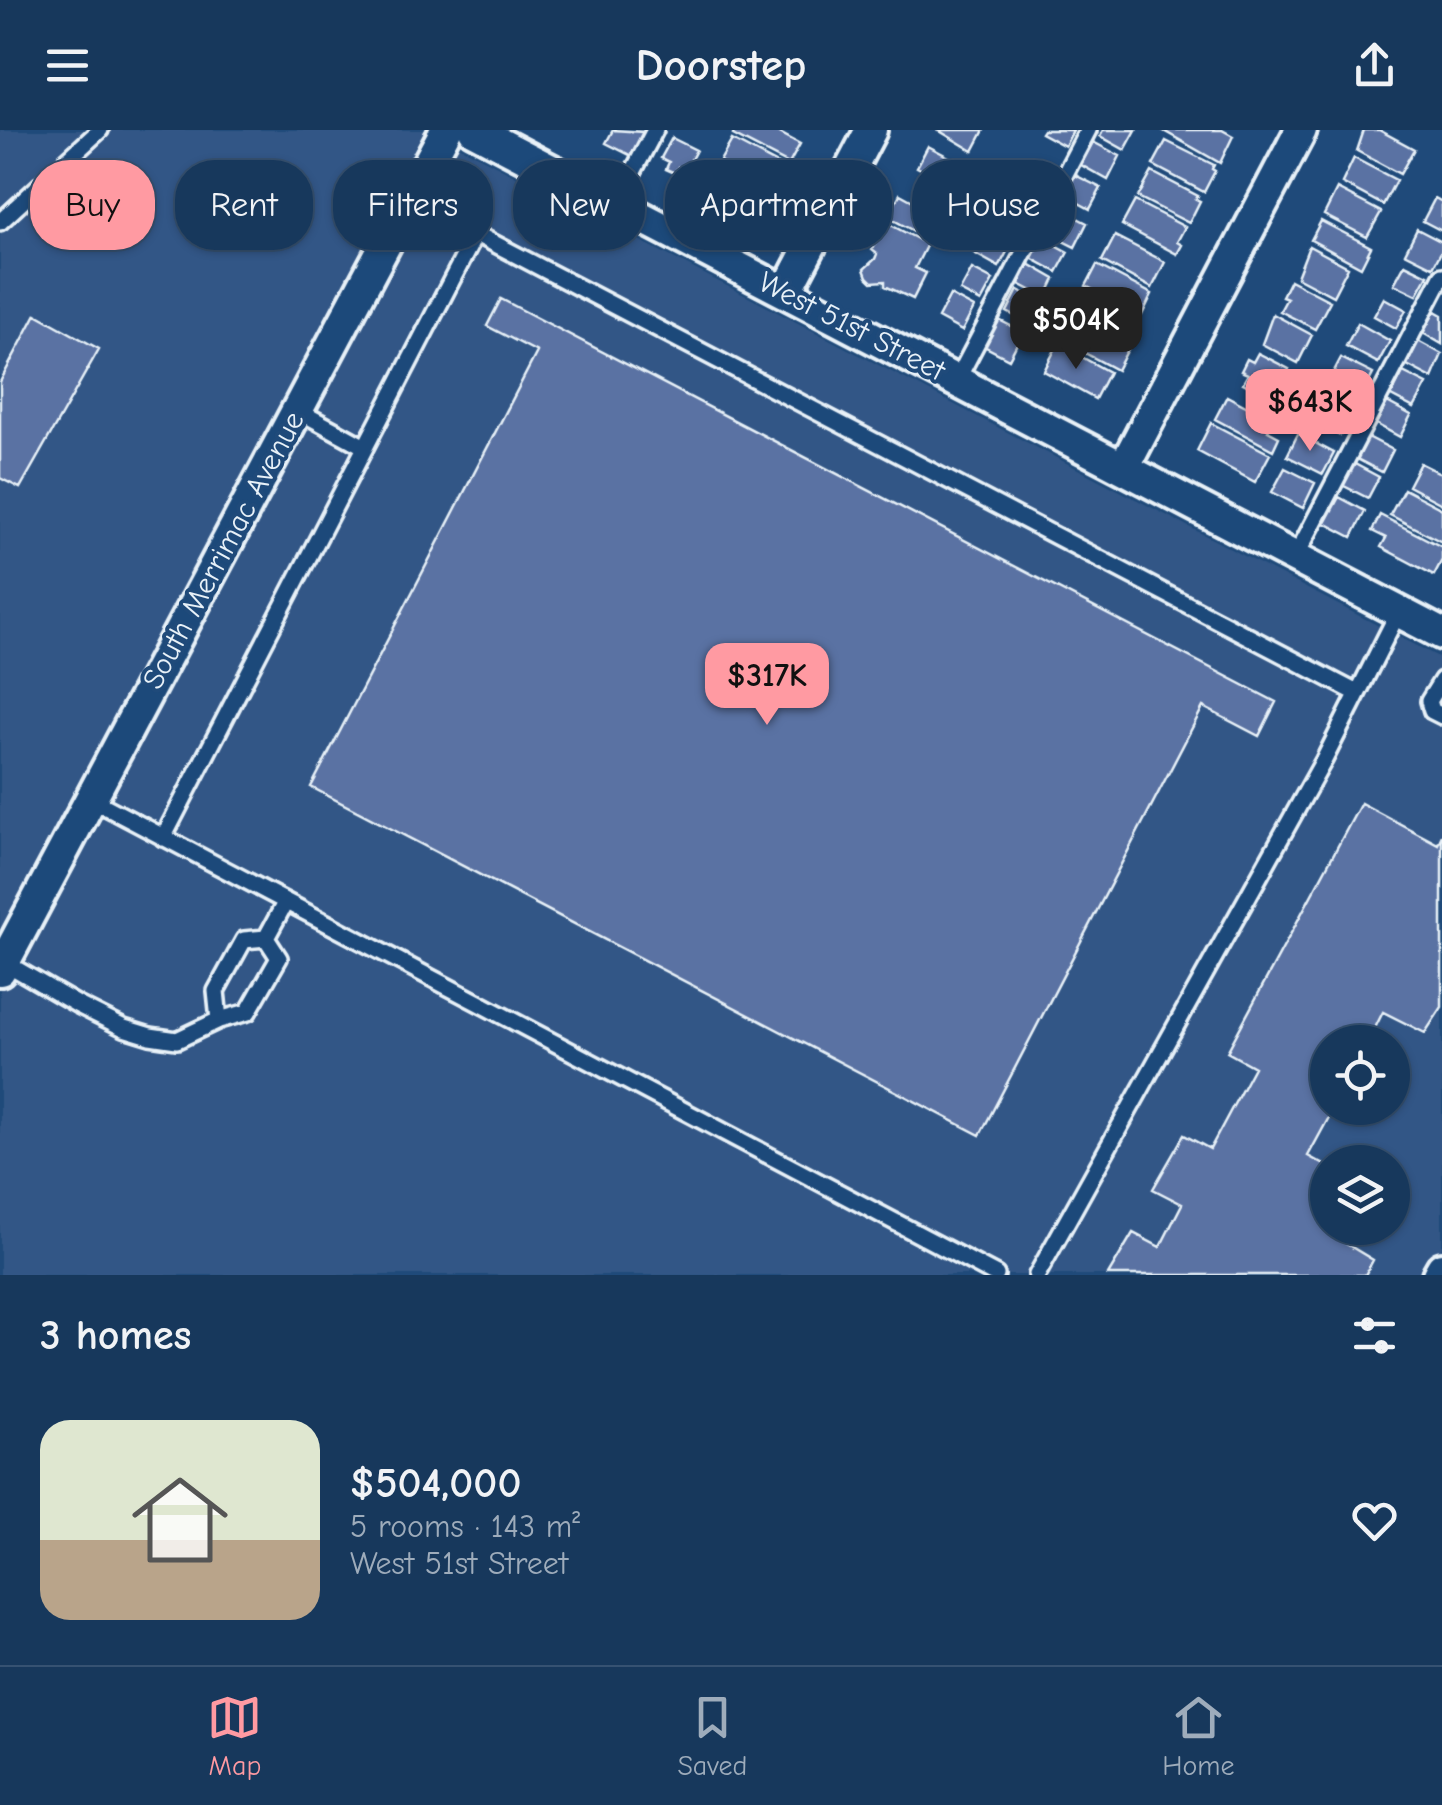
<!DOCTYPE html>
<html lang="en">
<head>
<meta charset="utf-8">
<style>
	:root { --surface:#17385c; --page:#203f62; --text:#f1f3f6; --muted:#9eacbb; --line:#365272; --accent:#ff9aa2 }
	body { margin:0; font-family:"Comic Neue",sans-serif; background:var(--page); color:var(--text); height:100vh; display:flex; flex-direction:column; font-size:38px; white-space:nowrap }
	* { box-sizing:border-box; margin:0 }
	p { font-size:32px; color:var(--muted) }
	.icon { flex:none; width:55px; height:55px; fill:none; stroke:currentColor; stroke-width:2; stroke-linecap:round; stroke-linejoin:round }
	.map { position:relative; height:1145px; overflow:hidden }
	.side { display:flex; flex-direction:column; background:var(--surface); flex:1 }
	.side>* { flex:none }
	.banner { position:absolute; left:30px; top:30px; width:1382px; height:90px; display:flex; gap:20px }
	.buttons { position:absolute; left:1310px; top:895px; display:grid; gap:20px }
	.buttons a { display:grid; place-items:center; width:100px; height:100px; border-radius:50%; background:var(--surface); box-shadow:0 2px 8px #0004,0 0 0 2px var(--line); font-size:50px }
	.price { position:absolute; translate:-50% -85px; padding:0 22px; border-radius:20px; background:var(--accent); color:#111; font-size:32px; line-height:65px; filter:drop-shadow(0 2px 5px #0008) }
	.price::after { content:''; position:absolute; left:50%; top:60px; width:30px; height:22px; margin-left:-15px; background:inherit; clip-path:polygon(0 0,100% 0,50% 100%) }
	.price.selected { background:#222; color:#fff }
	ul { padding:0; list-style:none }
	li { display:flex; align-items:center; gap:30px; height:250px; padding:0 40px }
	li span { display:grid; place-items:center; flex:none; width:280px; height:200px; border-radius:30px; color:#555 }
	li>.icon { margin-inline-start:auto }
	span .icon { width:120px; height:120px; fill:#fffc; stroke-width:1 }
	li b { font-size:42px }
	h2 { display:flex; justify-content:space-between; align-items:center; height:120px; padding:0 40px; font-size:42px }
	.chip { padding:0 35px; border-radius:40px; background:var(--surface); box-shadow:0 2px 8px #0004,0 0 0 2px var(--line); font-size:35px; line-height:90px }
	.chip.selected { background:var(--accent); color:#111 }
	header { display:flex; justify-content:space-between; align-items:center; height:130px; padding:0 40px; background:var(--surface); font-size:45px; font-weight:700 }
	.tab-bar { display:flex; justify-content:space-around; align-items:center; height:140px; border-top:2px solid var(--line); background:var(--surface); font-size:28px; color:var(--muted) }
	.tab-bar a { display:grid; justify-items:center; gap:5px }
	.tab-bar .selected { color:var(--accent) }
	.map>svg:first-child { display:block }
	.built { fill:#315686; fill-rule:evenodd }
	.building { fill:#5a72a3; stroke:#e8f1f8; stroke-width:2.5 }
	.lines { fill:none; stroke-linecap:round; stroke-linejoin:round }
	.service-casing { stroke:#e8f1f8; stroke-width:22 }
	.minor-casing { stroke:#e8f1f8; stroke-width:38 }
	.service { stroke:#1f4a7a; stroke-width:15 }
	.minor { stroke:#1f4a7a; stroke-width:30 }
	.labels { text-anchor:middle; stroke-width:8; stroke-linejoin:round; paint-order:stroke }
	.street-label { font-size:30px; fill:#e8f1f8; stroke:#1f4a7a }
</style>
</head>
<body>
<header><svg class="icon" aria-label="menu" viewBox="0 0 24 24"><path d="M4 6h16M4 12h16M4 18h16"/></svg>Doorstep<svg class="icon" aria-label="share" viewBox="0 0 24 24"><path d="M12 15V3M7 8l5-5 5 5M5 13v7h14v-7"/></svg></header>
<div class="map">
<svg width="1442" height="1145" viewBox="0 0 1442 1145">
	<rect width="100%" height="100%" fill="#1f4a7a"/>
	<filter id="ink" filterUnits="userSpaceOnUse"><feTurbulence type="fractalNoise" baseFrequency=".01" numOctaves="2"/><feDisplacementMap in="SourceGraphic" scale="20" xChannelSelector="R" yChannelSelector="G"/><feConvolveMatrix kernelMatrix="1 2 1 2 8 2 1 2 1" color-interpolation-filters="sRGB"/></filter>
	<g filter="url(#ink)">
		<path class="built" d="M0,0H428L1442,529V1145H0ZM1328,912H1392V978H1328ZM1328,1032H1392V1098H1328Z"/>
		<path class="building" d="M613,0L643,2L632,26L606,13Z
			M735,0H774L800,14L789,34L733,5Z
			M938,0H984L973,21Z
			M1043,0H1073L1065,16L1041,3Z
			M1103,0H1136L1125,20L1100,6Z
			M1162,0H1222L1233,6L1220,33Z
			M1364,0H1379L1414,19L1400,44L1357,21Z
			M672,8L696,20L685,41L678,37L675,43L666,39L669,32L661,28Z
			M732,10L787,39L775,60L720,31Z
			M1166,11L1214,35L1212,39L1215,41L1204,62L1153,35Z
			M1093,12L1120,26L1108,50L1081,35Z
			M928,16L987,47L976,68L917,37Z
			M1354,28L1396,50L1383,75L1342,53Z
			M1028,31L1050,43L1041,61L1019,50Z
			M722,39L772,65L757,94L707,67Z
			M1152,42L1198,66L1196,69L1200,71L1189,93L1138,67Z
			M1075,45L1101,58L1090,79L1064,65Z
			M1011,58L1035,71L1025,91L1001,78Z
			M1337,59L1381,82L1367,107L1324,85Z
			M900,64L959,96L947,119L888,87Z
			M1435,68L1442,72V101L1423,91Z
			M1135,71L1185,97L1177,112L1182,115L1177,124L1122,95Z
			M1060,79L1087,93L1075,117L1047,103Z
			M996,82L1021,95L999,137L974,123Z
			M1321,91L1371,117L1361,137L1311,110Z
			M885,92L927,114L915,138L926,143L913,169L885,156V151L872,152L867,147L864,139L875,129L877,124L872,120Z
			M1417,99L1442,112V120L1433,137L1405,123Z
			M1115,106L1165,132L1152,158L1102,131Z
			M1042,108L1068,122L1057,142L1031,128Z
			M1309,116L1348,137L1333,166L1297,147Z
			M1029,134L1055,149L1046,168L1019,154Z
			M1405,134L1428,145L1417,165L1394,154Z
			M1097,135L1152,164L1142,185L1086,156Z
			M972,139L993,150L981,172L960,161Z
			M1290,150L1330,171L1315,199L1280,181L1287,168L1282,166Z
			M1018,160L1053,178L1042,200L1007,182Z
			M1083,160L1139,189L1128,210L1072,180Z
			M950,165L974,178L962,201L938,188Z
			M1384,168L1406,180L1396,198L1374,186Z
			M501,169L1276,572L1259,606L1203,577L980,1005L311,657L537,222L487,196Z
			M1435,181L1442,185V214L1423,203Z
			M36,184L99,219L20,358L0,348V252Z
			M1273,184L1312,205L1298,233L1262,214Z
			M999,190L1023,202L1009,229L984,216Z
			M1080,191L1129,217L1117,240L1068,214Z
			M1358,193L1390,211L1378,233L1346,216Z
			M1418,211L1442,224L1432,248L1407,235Z
			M1058,214L1109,242L1095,269L1044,241Z
			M1258,223L1289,239L1273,269L1243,253L1248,244L1241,241L1247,229L1253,232Z
			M1341,228L1373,244L1364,262L1332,245Z
			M1403,242L1427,254L1414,278L1391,266Z
			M1318,265L1352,283L1340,305L1306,287Z
			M1227,266L1274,291L1268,301L1279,307L1273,320L1215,289Z
			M1387,272L1411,285L1400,307L1376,294Z
			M1211,293L1270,324L1255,352L1197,321Z
			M1298,304L1334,323L1323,344L1287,326Z
			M1368,307L1393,320L1382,342L1357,329Z
			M1353,333L1379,347L1368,368L1342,355Z
			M1420,333L1442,344V374L1408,356Z
			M1285,338L1315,353L1303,378L1272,362Z
			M1404,359L1442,379V412L1390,385Z
			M1339,367L1365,381L1352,407L1325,393Z
			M1380,385L1442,417V430L1434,445L1381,417L1386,408L1372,401Z
			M1361,673L1438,714L1442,705V877L1425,903L1383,882L1368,912H1328V978H1334L1308,1026L1328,1037V1098H1346L1340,1110L1373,1130L1365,1145H1108L1133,1103L1160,1117L1182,1074L1153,1059L1184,1005L1210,1019L1254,937L1227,922Z"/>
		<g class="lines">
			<g class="service-casing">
				<path id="service" d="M409,69L1357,563
					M616,74L655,0
					M0,92L100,0
					M957,250L1088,0
					M297,280L365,317
					M1296,426L1442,146
					M1442,550L1429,571L1432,581L1442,586
					M91,669L996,1145
					M163,708L476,103
					M266,808L285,773
					M4,832L78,875L124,898L150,906L177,910L219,890L248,882L279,828L266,808
					M219,890L216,861L244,810L266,808
					M1037,1145L1324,630L1399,481"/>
			</g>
			<g class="minor-casing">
				<path id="minor" d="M474,0L1442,504
					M786,162L871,0
					M1124,337L1301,0
					M0,840L446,0
					M1438,1145L1442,1138"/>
			</g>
			<use href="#service" class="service"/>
			<use href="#minor" class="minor"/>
		</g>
	</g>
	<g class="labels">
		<g class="street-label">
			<text transform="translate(852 196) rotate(27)" y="10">West 51st Street</text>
			<text transform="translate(223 420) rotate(-62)" y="10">South Merrimac Avenue</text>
		</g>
	</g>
</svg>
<div class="buttons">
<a><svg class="icon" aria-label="locate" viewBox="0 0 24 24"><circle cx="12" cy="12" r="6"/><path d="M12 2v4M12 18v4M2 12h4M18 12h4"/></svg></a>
<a><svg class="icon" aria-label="layers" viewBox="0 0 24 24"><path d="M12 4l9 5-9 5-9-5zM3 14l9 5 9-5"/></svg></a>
</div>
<b class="price selected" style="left:1076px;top:242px">$504K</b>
<b class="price" style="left:1310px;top:324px">$643K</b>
<b class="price" style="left:767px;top:598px">$317K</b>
<div class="banner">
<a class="chip selected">Buy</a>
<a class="chip">Rent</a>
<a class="chip">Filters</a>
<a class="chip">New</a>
<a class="chip">Apartment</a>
<a class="chip">House</a>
</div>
</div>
<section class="side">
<h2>3 homes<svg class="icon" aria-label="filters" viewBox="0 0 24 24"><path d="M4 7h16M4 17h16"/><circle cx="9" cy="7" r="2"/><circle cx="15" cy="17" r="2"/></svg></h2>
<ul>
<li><span style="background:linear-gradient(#dfe7d0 60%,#b9a48a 0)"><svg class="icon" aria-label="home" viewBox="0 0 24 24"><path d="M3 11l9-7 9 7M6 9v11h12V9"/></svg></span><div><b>$504,000</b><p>5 rooms · 143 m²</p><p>West 51st Street</p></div><svg class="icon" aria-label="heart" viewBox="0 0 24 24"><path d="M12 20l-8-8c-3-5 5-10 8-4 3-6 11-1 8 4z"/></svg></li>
</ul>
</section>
<nav class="tab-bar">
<a class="selected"><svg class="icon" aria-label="map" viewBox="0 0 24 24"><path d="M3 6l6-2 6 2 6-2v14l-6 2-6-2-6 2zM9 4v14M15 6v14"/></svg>Map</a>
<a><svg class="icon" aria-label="saved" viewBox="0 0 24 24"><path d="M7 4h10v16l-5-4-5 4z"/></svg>Saved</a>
<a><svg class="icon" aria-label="home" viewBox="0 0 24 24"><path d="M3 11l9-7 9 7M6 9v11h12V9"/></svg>Home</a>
</nav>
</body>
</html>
